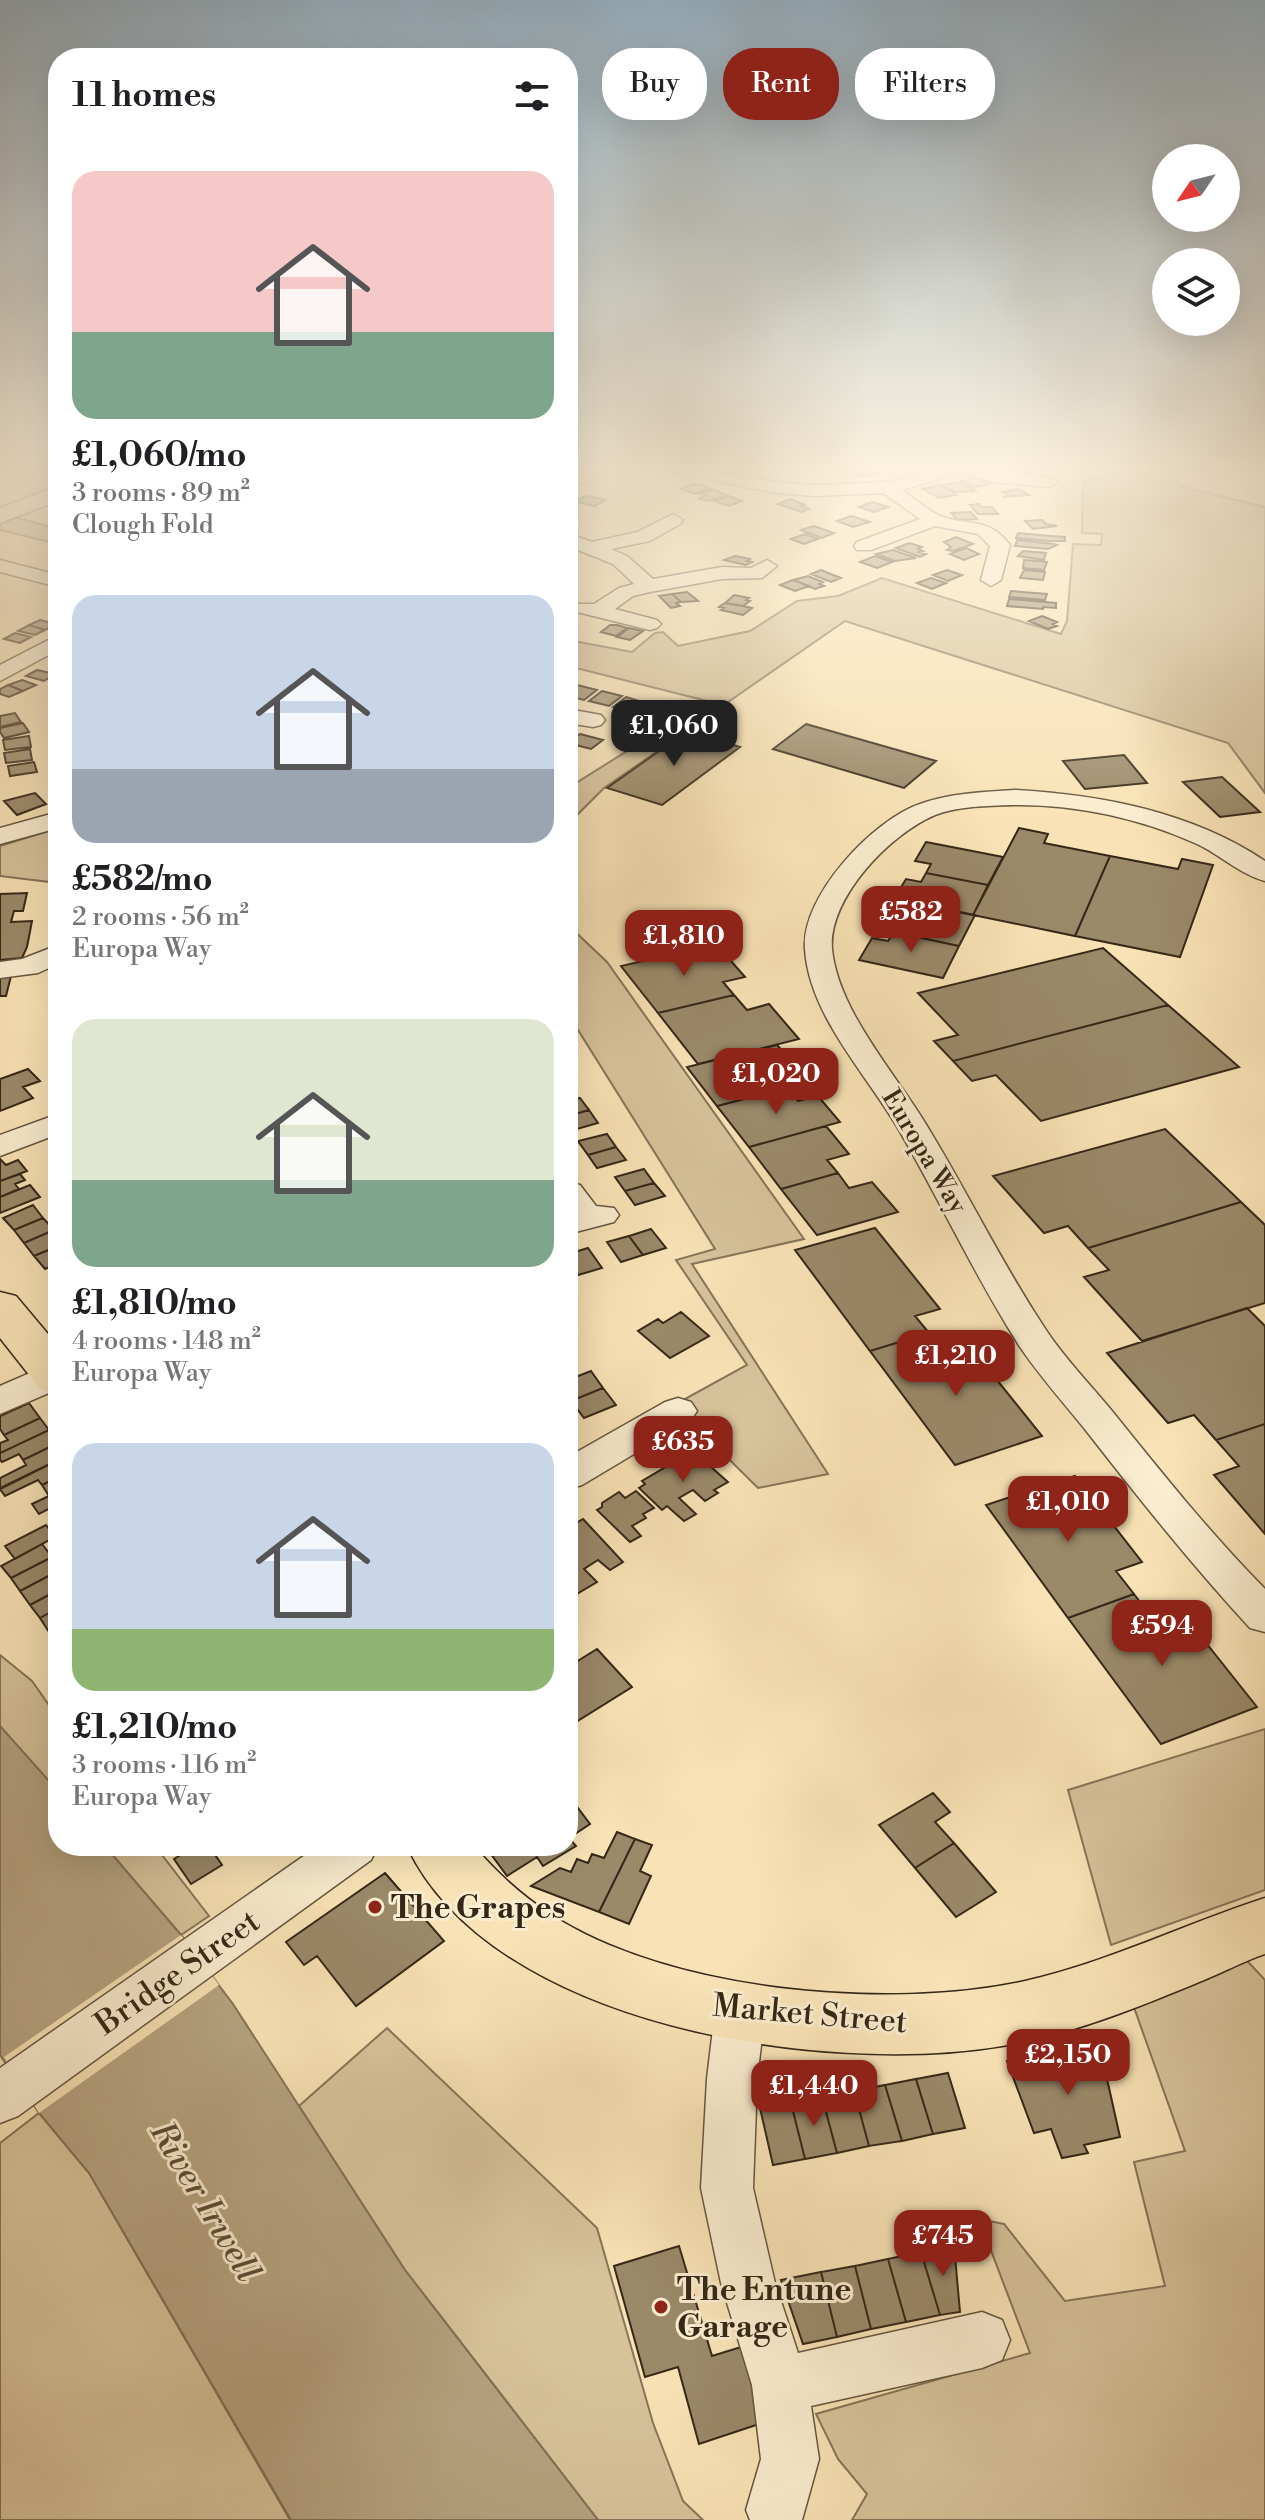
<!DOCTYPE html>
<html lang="en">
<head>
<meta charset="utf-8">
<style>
	:root { --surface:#fff; --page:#f6f6f6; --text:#202124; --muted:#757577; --accent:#8f2418 }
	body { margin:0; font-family:"Libre Bodoni",serif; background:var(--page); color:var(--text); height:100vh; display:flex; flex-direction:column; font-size:30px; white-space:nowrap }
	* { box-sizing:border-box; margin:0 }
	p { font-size:26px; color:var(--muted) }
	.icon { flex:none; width:44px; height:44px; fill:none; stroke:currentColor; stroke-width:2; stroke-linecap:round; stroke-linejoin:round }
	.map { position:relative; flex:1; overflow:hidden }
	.drawer { position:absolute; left:48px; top:48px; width:530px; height:1808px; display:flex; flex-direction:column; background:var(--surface); border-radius:32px; box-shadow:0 8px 32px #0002 }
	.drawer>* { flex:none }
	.hud { position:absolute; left:602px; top:48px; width:542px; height:72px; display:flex; gap:16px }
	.needle { width:52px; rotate:235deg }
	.tools { position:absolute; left:1152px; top:144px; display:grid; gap:16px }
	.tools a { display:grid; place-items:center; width:88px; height:88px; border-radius:50%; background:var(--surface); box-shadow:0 8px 32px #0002; font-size:40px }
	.price { position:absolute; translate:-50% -68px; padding:0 18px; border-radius:16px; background:var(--accent); color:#fff; font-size:26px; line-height:52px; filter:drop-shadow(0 2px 4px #0008) }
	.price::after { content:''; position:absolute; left:50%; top:48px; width:24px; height:18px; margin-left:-12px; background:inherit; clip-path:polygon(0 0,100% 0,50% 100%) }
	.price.active { background:#222; color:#fff }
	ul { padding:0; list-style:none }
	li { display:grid; align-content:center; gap:16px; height:424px; padding:0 24px }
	li span { display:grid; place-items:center; height:248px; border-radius:24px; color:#555 }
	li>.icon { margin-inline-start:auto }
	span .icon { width:144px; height:144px; fill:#fffc; stroke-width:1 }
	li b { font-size:34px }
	h2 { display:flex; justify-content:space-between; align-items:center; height:96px; padding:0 24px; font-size:34px }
	.pill { padding:0 28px; border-radius:32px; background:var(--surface); box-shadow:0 8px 32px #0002; font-size:28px; line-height:72px }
	.pill.active { background:var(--accent); color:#fff }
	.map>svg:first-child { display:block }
	.green { fill:#d8c39b; stroke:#867559; stroke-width:2 }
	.water { fill:#b6a380; stroke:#827156; stroke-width:2 }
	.pier { fill:#f9e3b6 }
	.building { fill:#9b896a; stroke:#352717; stroke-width:2 }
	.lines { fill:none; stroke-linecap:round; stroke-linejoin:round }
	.minor-casing { stroke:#66563f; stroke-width:3 }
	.tertiary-casing { stroke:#66563f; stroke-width:3 }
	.primary-casing { stroke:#352717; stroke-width:3 }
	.minor { fill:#fbedd0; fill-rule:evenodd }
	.tertiary { fill:#fbedd0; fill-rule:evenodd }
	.primary { fill:#f9e3b6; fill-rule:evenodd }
	.poi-dot { fill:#8f2418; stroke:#fbedd0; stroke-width:3 }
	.labels { text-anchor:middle; stroke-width:6; stroke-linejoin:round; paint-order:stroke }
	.street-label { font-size:26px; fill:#352717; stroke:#fbedd0 }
	.near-poi-label { font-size:32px; font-weight:bold; fill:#352717; stroke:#fbedd0; text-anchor:start }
	.near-street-label { font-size:32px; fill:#352717; stroke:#fbedd0 }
	.near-water-label { font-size:34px; font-style:italic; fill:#5c4c36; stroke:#fbedd0 }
</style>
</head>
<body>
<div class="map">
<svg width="1265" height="2520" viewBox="0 0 1265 2520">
	<rect width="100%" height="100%" fill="#f9e3b6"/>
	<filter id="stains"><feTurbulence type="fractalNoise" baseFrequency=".0025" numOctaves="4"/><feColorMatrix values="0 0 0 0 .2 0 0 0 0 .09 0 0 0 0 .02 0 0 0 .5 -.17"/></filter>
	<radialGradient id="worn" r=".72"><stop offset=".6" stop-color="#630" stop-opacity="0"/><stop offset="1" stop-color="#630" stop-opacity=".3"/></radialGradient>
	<path class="green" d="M1124,466H1161L1182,487L1265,507V793L1228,743L845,621L604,788L568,824V788L707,701L568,666V640L632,652L655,633L663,632L678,646L750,631L797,601L838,596L882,578L1061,634L1067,621L1073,544L1101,545L1102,534L1082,533L1083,483L1125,469Z
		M11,516L58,529V544L0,530V521Z
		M58,828V883L0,876V846Z
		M568,925L607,962L804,1239L692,1264L828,1474L758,1488L674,1405L747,1365L676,1260L715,1249L568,1014Z
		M0,1655L32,1681L58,1718V1793L0,1727Z
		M1265,1729V1890L1111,1945L1068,1790Z
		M104,1846H155L209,1916L181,1935Z
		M1240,1953L1265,1980V2520H852L867,2494L838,2459L816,2414L1030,2353L979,2219L1004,2224L1065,2301L1165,2286L1134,2162L1185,2151L1130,1996Z
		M387,2028L597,2228L653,2423L683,2501L703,2520H598L405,2270L299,2106Z
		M39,2113L89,2173L290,2520H0V2143Z"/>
	<path class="water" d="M0,1726L58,1791V1846H105L181,1935L233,2004L405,2270L598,2520H291L89,2173L39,2113L0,2055Z"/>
	<path class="pier" d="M181,1935L219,1985L39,2113L4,2057Z"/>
	<path class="building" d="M871,466L877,475L853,476L848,467Z
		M979,478L991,484L974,487L962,481Z
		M960,482L976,491L955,492L942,485Z
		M694,484L701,485L710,488L695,494L681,489Z
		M940,485L956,495L939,498L923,489Z
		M712,489L727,495L709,501L699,499L705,495L700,494Z
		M1018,489L1029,495L1003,497L1009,496L1003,492Z
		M588,496L605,500L595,506L572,501Z
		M729,496L742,501L729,506L714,501Z
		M790,499L805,505L801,506L809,509L802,512L778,504Z
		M872,502L888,507L874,512L859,507Z
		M979,504L982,507H992L998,514H978L970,505Z
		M971,512L977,519L957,520L951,513Z
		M851,516L870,522L853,527L837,521Z
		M1042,520L1046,524L1057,526L1033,529L1025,521Z
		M814,526L834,533L822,538L801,530Z
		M1018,533L1051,536L1065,537V541H1049L1016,538Z
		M805,534L818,539L804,544L791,539Z
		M956,537L973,544L953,551L947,550L951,547L944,542Z
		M1017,540L1054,544L1057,545L1048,549L1015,546Z
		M909,543L922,547L918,549L923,551L919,552L926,554L920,557L896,548Z
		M966,548L979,554L964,560L950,554Z
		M893,550L916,558L895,561L876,554Z
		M1023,551L1046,553L1044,560L1018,556Z
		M735,556L750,559L747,561L752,562L746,565L724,560Z
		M875,556L892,562L877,568L860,562Z
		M1024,560L1047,562L1044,570L1023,568Z
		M821,570L841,578L831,582L811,574Z
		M947,570L962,575L948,581L933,575Z
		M1024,570L1045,572L1043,580L1020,578Z
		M808,576L823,582L819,584L824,586L815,589L793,580Z
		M931,578L946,583L932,589L917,583Z
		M793,580L809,586L795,591L780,585Z
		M1011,591L1047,594L1045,600L1009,597Z
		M687,592L698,601L681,602L672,594Z
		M672,594L681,602L676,603L680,606L671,608L659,596Z
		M734,595L749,598L746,600L750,601L743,606L725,603Z
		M1009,599L1056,603V608L1043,607V609L1007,606Z
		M725,603L743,606L752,608L743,615L721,610L724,608L719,607Z
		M1042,616L1057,622L1053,624L1057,626L1048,629L1029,621Z
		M40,620L56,624L45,630L29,625Z
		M29,625L45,630L35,635L18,631Z
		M610,625H617L627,628L616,636L601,632Z
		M629,628L643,631L630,640L617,637Z
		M15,633L31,637L20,643L4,639Z
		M37,670L55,674L44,681L26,676Z
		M22,680L36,685L23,691L8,685Z
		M8,685L23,691L9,697L0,694V689Z
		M577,685L597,690L584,700L568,696V692Z
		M602,691L622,696L609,706L589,701Z
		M626,697L646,703L633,712L613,707Z
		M643,708L665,713L641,737L624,733L640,720L630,718Z
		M15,713L21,722L0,727V716Z
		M23,723L29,732L4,738L0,732V728Z
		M806,724L936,761L904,788L773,749Z
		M686,732L740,747L662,805L607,788Z
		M580,734L603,740L591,749L568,743Z
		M29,736L31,747L5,750L3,740Z
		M30,749L32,760L6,763L4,753Z
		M1124,755L1147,783L1085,789L1063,761Z
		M34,762L37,772L10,776L8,766Z
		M1222,777L1260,812L1220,817L1183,782Z
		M35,793L46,804L17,815L4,801Z
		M1019,828L1048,834L1044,843L1110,856L1075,936L973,915Z
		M926,842L1003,857L988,885L926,873L931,864L915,861Z
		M1110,856L1178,869L1182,859L1213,865L1180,957L1075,936Z
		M926,873L988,885L973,915L894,899L906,879L921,882Z
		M27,893L23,911H14L11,922L32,921L27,947L22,958L0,960V894Z
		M894,899L975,915L959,946L894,932L899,922L883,919Z
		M894,932L959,946L943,978L859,960L872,938L888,941Z
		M716,944L745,977L723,982L734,995L658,1013L621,966Z
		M1103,948L1168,1005L953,1061L934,1041L958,1035L918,993Z
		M11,976L6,996H0V977Z
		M734,995L747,1010L769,1004L799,1039L698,1064L658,1013Z
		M1168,1005L1239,1067L1041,1121L996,1075L972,1081L953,1061Z
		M777,1045L799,1070L777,1076L787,1088L717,1106L687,1067Z
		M28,1069L40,1081L23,1087L33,1098L0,1111V1079Z
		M787,1088L798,1101L818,1096L840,1122L749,1147L717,1106Z
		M580,1098L589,1110L568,1116V1101Z
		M589,1110L598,1123L570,1131L568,1116Z
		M826,1126L849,1154L827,1160L838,1173L781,1189L749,1147Z
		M1165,1129L1241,1202L1088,1248L1068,1226L1044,1233L993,1176Z
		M607,1134L616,1147L588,1155L578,1141Z
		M616,1147L626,1160L597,1168L588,1155Z
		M0,1159L6,1165L18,1160L27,1171L0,1181Z
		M644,1169L654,1183L625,1191L615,1177Z
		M838,1173L849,1188L872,1182L898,1212L817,1235L781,1189Z
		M20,1174L25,1180L15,1184L19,1189L0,1197V1181Z
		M654,1183L665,1196L635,1205L625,1191Z
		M30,1185L40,1197L0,1213V1197Z
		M1241,1202L1265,1225V1303L1142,1341L1084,1277L1109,1270L1088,1248Z
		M33,1205L43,1218L14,1230L3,1218Z
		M43,1218L54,1230L24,1243L14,1230Z
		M875,1228L940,1309L915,1316L929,1333L870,1351L795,1250Z
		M651,1229L666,1248L643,1255L629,1236Z
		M54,1230L58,1236V1246L34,1256L24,1243Z
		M629,1236L643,1255L621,1262L607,1242Z
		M58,1246V1263L45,1269L34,1256Z
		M588,1248L602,1268L578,1275L568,1260V1254Z
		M1247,1308L1265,1326V1424L1216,1440L1194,1415L1168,1423L1107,1353Z
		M681,1312L709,1336L670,1358L638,1331L658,1319L663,1323Z
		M929,1333L943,1351L968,1344L1042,1436L955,1465L870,1351Z
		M591,1371L603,1388L571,1401L568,1396V1380Z
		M603,1388L616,1405L584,1418L571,1401Z
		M29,1403L40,1418L4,1435L0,1429V1416Z
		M40,1418L49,1430L0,1453V1443L8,1440L4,1435Z
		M1265,1424V1534L1214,1475L1239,1466L1216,1440Z
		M49,1430L58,1443L23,1460L19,1454L2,1462L0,1460V1453Z
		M58,1443V1460L0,1488V1478L26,1465L23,1460Z
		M693,1451L728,1482L714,1490L718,1493L705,1501L693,1490L679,1498L696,1514L684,1521L667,1506L662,1510L639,1488L645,1484L642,1481Z
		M58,1460V1477L42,1485L38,1480L5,1496L0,1489Z
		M1075,1476L1142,1562L1116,1571L1134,1594L1068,1618L986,1505Z
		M58,1477V1504L39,1514L32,1504L49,1496L42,1485Z
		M636,1491L654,1508L643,1514L646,1518L632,1526L641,1536L630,1542L597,1510L602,1507V1503L619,1492L625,1498Z
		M583,1519L623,1562L610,1570L598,1560L584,1569L597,1582L575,1595L568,1588V1568L577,1563L568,1554V1528Z
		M46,1525L55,1537L15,1559L5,1546Z
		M42,1544L52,1557L11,1578L1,1566Z
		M52,1557L58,1565V1571L20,1591L11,1578Z
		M58,1571V1590L30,1605L20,1591Z
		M58,1590V1608L40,1618L30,1605Z
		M1134,1594L1152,1618L1179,1609L1257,1707L1161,1744L1068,1618Z
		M58,1608V1627L49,1632L40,1618Z
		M597,1649L632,1687L568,1727V1652L576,1662Z
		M933,1793L950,1812L935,1822L954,1843L915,1868L879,1825Z
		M578,1808L590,1824L569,1838L576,1846L543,1866L537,1857L507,1876L485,1846H568V1814Z
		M617,1832L635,1839L599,1912L531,1886L560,1868L571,1872L577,1859L588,1863L592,1854L604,1858Z
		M635,1839L652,1845L640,1871L651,1876L629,1924L599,1912Z
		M954,1843L996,1892L956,1917L915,1868Z
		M195,1846H209L222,1865L191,1884L174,1859Z
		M385,1873L444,1941L356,2006L317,1956L304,1965L286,1942Z
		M1099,2043L1120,2137L1084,2145L1088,2153L1062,2158L1051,2129L1034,2133L1007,2061Z
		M948,2073L965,2128L933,2134L916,2079Z
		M916,2079L933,2134L902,2141L885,2085Z
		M885,2085L902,2141L869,2146L854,2091Z
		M854,2091L869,2146L837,2153L822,2097Z
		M822,2097L837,2153L805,2159L791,2103Z
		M791,2103L805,2159L773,2165L760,2108Z
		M954,2245L960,2312L940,2315L921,2252Z
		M679,2246L712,2356L741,2347L765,2422L699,2444L678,2367L645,2377L614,2266Z
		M921,2252L940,2315L906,2322L888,2259Z
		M888,2259L906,2322L871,2329L855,2266Z
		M855,2266L871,2329L837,2337L821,2272Z
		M821,2272L837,2337L803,2344L781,2280Z"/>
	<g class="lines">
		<g class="minor-casing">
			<path id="minor" d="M594,466H619L568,489V477Z
				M659,466C699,466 736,477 775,482C814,487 853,484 891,481C910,480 926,469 944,466C959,464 1051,475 1058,482L1049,487L995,482L961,472L902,490C914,498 927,510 940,516C969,527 988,516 1010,545L1001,580L991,586L981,580L990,546L978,534L935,526L871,550H857L854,546L857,542L920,519L883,493L815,496L777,493L662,470Z
				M673,514L683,520L680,524L650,541L611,549L627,556L653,579L722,567L751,568L767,560L777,566L762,578L722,579L650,592L633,596L615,609L657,620L661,624L657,628L650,630L577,612L574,608L577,604H594L619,588L634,584L613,564L568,546V533L592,542L637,532Z
				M0,560L58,575V587L0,572Z
				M58,635V650L0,681V665Z
				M568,709L601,715L605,720L601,725L593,727L568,723Z
				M1015,790C1102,795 1192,812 1265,861V881C1241,875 1219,854 1197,844C1140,818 1074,804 1012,805C987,806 958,806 935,815C890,834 828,898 832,949C838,1011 896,1074 927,1126C968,1193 1002,1264 1046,1330C1065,1359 1090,1384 1112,1411C1161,1472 1210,1533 1265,1589V1632L1250,1628C1191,1564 1137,1496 1084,1428C1062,1401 1039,1375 1020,1347C974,1275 939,1198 896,1125C864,1071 809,1014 805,949C801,896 873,820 920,804C950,793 983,792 1015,790Z
				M58,812V828L0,844V828Z
				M58,945V964L38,973L0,978V962L22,959Z
				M58,1114V1134L0,1156V1135Z
				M568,1182L580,1185L596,1206L614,1208L619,1215L614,1222L568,1234Z
				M55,1362L58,1363V1389L0,1414V1386Z
				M678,1398L691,1402L697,1411L691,1420L582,1485L568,1489V1457L665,1402Z
				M318,1846H378L371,1860L18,2116L0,2123V2068Z
				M740,1989L757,1995L765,2012L757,2079L753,2188L775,2283L798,2353L982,2312L1002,2320L1010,2340L1002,2360L982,2368L811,2406L819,2459L802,2520H750L746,2510L761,2459L752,2385L721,2283L701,2188L707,2079L715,2012L723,1995Z"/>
		</g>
		<g class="tertiary-casing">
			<path id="tertiary" d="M58,486V501L0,523V508Z"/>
		</g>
		<g class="primary-casing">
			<path id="primary" d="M0,1292L16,1296L58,1346V1395L41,1390L0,1338Z
				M407,1846H474C496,1872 521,1895 550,1914C669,1992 889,2011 1025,1981C1109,1962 1184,1924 1265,1898V1954C1244,1961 1224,1972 1204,1980C1139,2007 1071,2035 1002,2046C826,2076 492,2027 407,1846Z"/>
		</g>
		<use href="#minor" class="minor"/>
		<use href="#tertiary" class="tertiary"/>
		<use href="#primary" class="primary"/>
	</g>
	<linearGradient id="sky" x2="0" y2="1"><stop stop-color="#94adbe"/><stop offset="0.57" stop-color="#fcf2de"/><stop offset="1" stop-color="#fcf2de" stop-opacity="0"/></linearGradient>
	<rect width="1265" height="819" fill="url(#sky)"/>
	<g class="poi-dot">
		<circle cx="375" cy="1907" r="8"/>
		<circle cx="661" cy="2307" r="8"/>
	</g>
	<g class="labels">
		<g class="street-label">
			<text transform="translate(925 1151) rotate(59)" y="9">Europa Way</text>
		</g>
		<g class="near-poi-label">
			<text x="391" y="1918">The Grapes</text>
			<text x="677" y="2300">The Entune<tspan x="677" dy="37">Garage</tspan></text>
		</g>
		<g class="near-street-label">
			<text transform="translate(177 1972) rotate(-35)" y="11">Bridge Street</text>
			<text transform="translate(810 2013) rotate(5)" y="11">Market Street</text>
		</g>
		<g class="near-water-label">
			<text transform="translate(206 2201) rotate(59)" y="12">River Irwell</text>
		</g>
	</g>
	<rect width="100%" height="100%" filter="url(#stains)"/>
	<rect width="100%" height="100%" fill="url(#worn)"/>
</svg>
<div class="tools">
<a><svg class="needle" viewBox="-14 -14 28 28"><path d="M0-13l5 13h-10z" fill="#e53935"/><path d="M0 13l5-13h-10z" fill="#757577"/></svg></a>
<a><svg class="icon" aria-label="layers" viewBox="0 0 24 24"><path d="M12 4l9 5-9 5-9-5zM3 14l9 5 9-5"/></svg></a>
</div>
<b class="price active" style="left:674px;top:768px">£1,060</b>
<b class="price" style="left:911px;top:954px">£582</b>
<b class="price" style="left:684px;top:978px">£1,810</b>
<b class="price" style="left:776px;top:1116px">£1,020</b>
<b class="price" style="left:956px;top:1398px">£1,210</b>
<b class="price" style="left:683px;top:1484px">£635</b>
<b class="price" style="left:1068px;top:1544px">£1,010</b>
<b class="price" style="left:1162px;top:1668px">£594</b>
<b class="price" style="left:1068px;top:2097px">£2,150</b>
<b class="price" style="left:814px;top:2128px">£1,440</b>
<b class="price" style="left:943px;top:2278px">£745</b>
<div class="hud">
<a class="pill">Buy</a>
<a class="pill active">Rent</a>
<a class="pill">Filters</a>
</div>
<section class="drawer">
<h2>11 homes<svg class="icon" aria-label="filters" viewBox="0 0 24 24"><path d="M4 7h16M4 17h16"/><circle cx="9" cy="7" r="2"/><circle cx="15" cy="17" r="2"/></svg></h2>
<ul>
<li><span style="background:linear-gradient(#f6c9c9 65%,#7fa58c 0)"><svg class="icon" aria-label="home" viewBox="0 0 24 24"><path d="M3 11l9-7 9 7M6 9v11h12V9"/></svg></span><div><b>£1,060/mo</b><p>3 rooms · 89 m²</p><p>Clough Fold</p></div></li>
<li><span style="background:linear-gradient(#c9d6e8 70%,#9aa5b1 0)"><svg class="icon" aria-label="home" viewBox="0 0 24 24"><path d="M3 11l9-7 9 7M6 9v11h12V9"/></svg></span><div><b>£582/mo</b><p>2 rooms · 56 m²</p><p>Europa Way</p></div></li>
<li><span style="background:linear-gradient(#dfe7d0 65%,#7fa58c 0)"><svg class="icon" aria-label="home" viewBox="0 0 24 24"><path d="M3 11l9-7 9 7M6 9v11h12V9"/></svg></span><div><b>£1,810/mo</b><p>4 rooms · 148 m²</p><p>Europa Way</p></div></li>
<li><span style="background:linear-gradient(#c9d6e8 75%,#8fb573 0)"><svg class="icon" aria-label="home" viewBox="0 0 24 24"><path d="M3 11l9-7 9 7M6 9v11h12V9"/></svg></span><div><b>£1,210/mo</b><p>3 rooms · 116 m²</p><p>Europa Way</p></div></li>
</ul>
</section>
</div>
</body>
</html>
